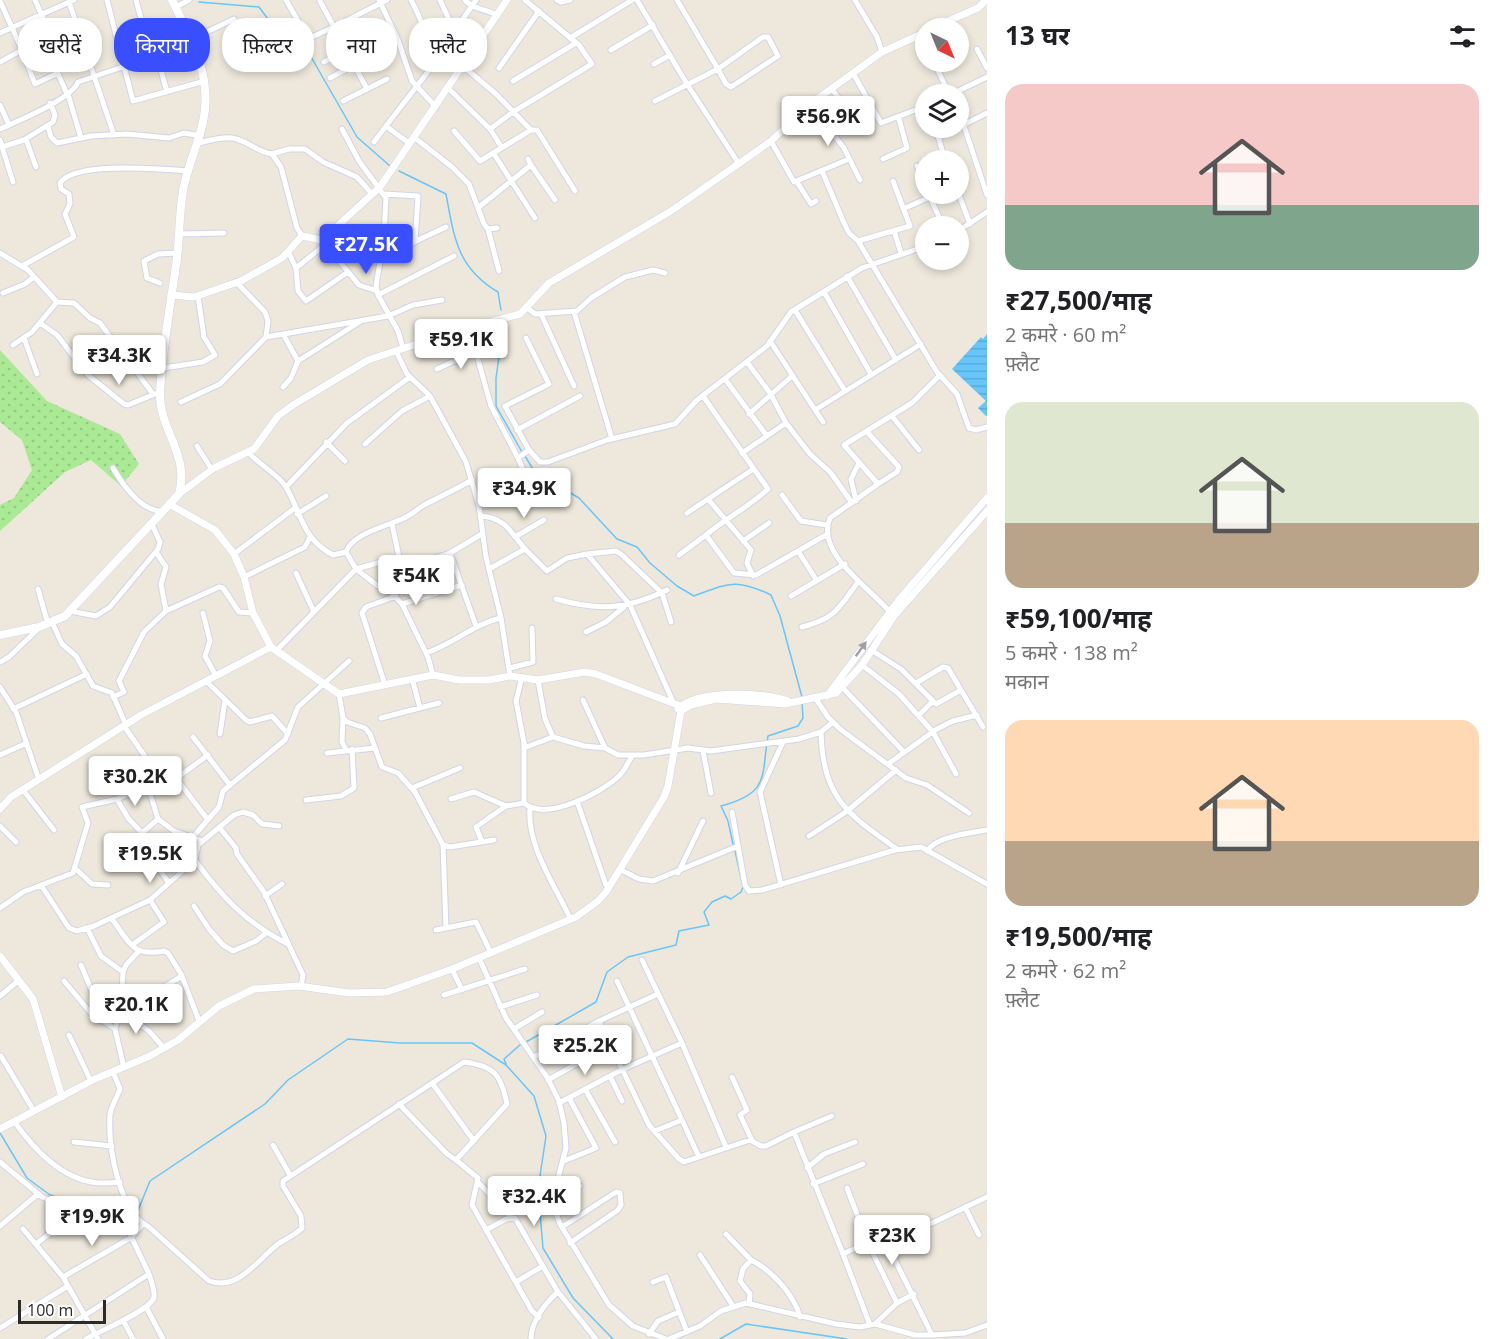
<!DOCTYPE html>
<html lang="hi">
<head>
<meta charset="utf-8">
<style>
	:root { --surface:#fff; --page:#f2f2f2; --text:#202124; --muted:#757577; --accent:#394eff }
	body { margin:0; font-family:"Open Sans","Noto Sans Devanagari",sans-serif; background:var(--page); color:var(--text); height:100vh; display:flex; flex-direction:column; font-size:22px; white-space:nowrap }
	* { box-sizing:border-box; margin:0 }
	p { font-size:20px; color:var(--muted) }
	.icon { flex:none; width:33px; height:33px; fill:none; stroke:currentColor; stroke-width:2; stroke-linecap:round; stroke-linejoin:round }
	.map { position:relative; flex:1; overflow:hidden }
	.sheet { display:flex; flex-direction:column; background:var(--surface); width:510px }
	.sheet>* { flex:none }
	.top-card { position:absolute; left:18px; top:18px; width:570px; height:54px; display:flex; gap:12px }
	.needle { width:39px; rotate:137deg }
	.fabs { position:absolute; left:915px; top:18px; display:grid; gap:12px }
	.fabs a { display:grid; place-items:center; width:54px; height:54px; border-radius:50%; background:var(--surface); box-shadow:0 3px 9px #0003; font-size:30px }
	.scale { position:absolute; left:18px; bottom:15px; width:88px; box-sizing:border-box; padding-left:6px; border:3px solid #2b2b2b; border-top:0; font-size:16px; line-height:21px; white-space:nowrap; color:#2b2b2b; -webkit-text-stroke:4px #fff; paint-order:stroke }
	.price { position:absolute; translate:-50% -51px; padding:0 14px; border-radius:6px; background:#fff; color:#222; font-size:20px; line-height:39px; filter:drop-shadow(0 2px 3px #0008) }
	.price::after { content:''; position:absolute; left:50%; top:36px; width:18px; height:14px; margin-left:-9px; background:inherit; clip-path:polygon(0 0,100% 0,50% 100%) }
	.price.on { background:var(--accent); color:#fff }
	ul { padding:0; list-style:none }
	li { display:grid; align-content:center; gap:12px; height:318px; padding:0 18px }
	li span { display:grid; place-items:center; height:186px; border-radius:18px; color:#555 }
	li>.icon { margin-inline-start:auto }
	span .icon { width:108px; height:108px; fill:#fffc; stroke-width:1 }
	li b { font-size:26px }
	h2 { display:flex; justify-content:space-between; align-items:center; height:72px; padding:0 18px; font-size:26px }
	.tag { padding:0 21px; border-radius:24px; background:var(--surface); box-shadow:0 3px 9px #0003; font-size:21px; line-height:54px }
	.tag.on { background:var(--accent); color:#fff }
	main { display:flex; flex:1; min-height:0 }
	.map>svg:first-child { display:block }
	.grass { fill:url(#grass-dots) }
	.water { fill:url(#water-rules) }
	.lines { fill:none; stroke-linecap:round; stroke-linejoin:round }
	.stream { stroke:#66c6fa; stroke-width:1.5 }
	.minor-casing { stroke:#d1d4e5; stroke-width:7 }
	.tertiary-casing { stroke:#d1d4e5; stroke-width:8 }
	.secondary-casing { stroke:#d1d4e5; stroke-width:9 }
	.minor { stroke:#fff; stroke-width:5 }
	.tertiary { stroke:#fff; stroke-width:7 }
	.secondary { stroke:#fff; stroke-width:8 }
	.oneway { fill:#a0a0a0 }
</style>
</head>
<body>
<main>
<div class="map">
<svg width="987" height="1339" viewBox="0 0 987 1339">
	<defs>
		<pattern id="grass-dots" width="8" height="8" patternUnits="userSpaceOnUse" patternTransform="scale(1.5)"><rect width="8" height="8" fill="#aaea94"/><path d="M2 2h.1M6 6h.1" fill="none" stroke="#92c980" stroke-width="1.8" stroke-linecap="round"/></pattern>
		<pattern id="water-rules" width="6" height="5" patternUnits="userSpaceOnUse" patternTransform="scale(1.5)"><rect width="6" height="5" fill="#66c6fa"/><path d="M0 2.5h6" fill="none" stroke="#59aad6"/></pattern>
	</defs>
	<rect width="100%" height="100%" fill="#eee8dc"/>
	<path class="grass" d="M0,350L47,401L120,434L139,464L121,486L91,460L65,472L0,531V505L14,498L32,470L22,440L0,422Z"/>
	<path class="water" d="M987,334V415L986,416L978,408L986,401L952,369L981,337L983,339Z"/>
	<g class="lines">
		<path class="stream" d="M199,2L259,7L268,19L291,22L357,137L390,166
			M399,171L446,194C454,237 457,268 498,292L501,310
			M504,322L496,378V406L522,452
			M525,456L534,471L579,498L617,539L637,547L650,563L677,586L694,596C729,583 736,578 771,595L780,616L802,697
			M733,844L728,821L721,806C770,793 761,777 768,736L798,726L803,718L802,702
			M735,851L742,882
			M526,1042L596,1002L607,972L628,957L676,945L679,931L709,925L704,912L712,902L725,896L731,899L741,892L743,887
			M506,1064L504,1059L521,1044
			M0,1133L27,1178L50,1195L127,1221L133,1216
			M137,1213L150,1181L265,1104L288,1080L348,1039L400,1043H472L506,1065L534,1096L546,1136L538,1189L543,1248L573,1298L613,1339
			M720,1339L746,1324L847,1339"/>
		<g class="minor-casing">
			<path id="minor" d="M35,0L55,45
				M107,0L133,101L205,81
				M136,0L142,22
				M286,0L301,26L312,37L334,27L320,1
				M379,0L398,40L412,81L436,107
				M411,0C422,19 427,40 437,60
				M440,0L452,26L456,29L447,47L467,61
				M465,0C471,8 487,10 497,15
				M557,0L561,2L570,0
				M637,0L687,84L739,164
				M855,0L877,37L882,52
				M0,1L22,50L0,62
				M69,2L114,135
				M176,7L189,0
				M456,29L476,0
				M0,33L74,0
				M570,38L632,0
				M190,40L234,19
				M977,49L987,68
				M22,50L35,84L58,73
				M611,50L653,25
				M48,51L67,94
				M324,62L375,34
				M934,62L949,94
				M654,64L670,55
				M463,66L496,94L531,130
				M499,68L539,11
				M853,73L881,123L926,106
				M330,78L384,49
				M513,81L576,43
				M448,88L490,129L513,112L592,64L579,45L525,0
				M831,88L863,131
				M367,89L334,27L387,0
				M68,94L81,138
				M952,94L987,77
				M343,101L387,79
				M655,101L718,69L726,84L731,87L778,56L768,37H763L718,69L677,0
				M810,104L844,148L860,180
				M0,105L9,125
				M921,108L926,118
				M48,126L51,137L57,143L91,136L127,134L169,138L184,133L201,136
				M386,126L447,47
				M964,126L987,195
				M930,128L936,135L941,136L987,113
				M0,129C18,121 72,99 78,82L143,60L138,37L151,34L167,92
				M342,129L359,161L386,198L384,237L376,286L378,295L398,331L403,348
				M490,129L502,148
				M454,131L480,161L531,130H537L575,191
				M938,136L945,160
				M415,138L452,167L469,184L484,224L488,229L497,228
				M26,139L36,167
				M0,140L13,182
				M771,141L794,182L849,159
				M374,142L386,126L410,144
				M198,143C209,141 222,136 232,138C247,140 257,152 272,154L281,167L297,228L302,236
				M2,147L24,140L53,122L55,115L50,103
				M272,154L289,149H305L323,162L357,177L373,195
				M494,154L535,218
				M883,159L907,148L899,119
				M531,165L555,200
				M917,166L926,185
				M822,171L844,223L849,233L858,241L937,372L957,394L969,428L976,430L987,427
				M797,182L811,204L816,201
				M958,192L970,224
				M384,194L418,196L415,242
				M930,197L943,226
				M479,207L531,165L528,159
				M903,209L930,197L929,194
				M337,228L368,254L380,258L446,227
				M488,229L499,271
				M894,231L901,253
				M958,231L987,212
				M179,234L224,233
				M322,240L359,285L377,291
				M858,241L910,226L893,181
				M288,251L296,268L298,291L306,301L348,272
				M0,253L28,270L57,302L32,332L13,345
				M22,266L74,237L65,214L70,204L69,194L61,189L60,183C74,161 163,169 188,171
				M296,268L326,244
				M847,276L896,360
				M160,283L147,278L144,261L158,254L177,253
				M824,292L871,374
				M3,293L25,284L34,277
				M378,295L454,256
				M57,302L74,303L90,318L100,323L153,394
				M526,307L535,314L577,311L591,298L625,277L653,270L665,273
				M795,310L845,391
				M574,312L612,439
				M541,314L574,386
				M40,323L57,335L88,375L124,404L128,405L160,392
				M469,327L491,406L518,458
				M266,337L388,316L413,305L442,300
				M24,338L37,374
				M526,338L549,384L505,406L529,450
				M770,341L823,422
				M396,351L407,374L430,396L466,462L479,506L486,557L501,618L510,676
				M298,361L361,321
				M747,362L770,393L786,423L767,436
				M163,368L203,362L215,355L204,337L198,296
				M437,369L476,351
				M725,379L767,436L742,453
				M283,387L291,378L298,361L283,334
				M703,396L768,489C749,507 726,518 706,535L734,573L756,575L826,535
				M181,402L220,384L266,337L268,321L265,312L236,282
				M815,410L921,344
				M749,414L792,376
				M892,416L919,450
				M786,423L810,454L831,473L852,503
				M517,430L580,396
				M868,433L899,467L897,472L878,484
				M326,442L345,461
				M365,444L402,411L430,396
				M197,446L212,470
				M248,452C259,465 277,473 286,487C302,514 302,539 333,555L346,552
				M113,468C123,485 141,512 163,511
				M752,470L708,499L751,550L747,563L753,576
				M517,480L531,486L543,498
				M286,487L347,423L410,377
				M782,495L801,521L827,525
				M856,501L851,479L859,463
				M479,506L520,478L524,472L518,458L529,450L540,462H548L607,440L675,424L697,400L767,346L791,312L862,268L926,246
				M687,513L708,499
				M297,514L326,496
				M481,516C505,518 510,531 525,549L489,569
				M392,524L399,557L409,567L450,553L482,534
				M515,537L544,520
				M743,541L769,523
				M525,549L547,571L567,558L587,554
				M798,551L817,581
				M156,552L166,567L161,584L166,611
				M450,553L476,626
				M234,554L295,508
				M679,555L706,535
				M356,569L378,586L389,590L402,604L428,657L433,675
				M356,569L399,557
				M296,573L314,612
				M244,577L305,547L310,537
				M38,589L48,624
				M791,596L845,564
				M556,599C599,611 626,610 667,590
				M402,604L462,585
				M70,611L96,616L110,607L158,549L160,542L151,522
				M889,611C870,588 815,553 830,518L878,484L844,445L912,403L940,375
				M203,613L210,641L205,656L216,676
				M52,622L62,644L76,656L93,686L112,693L126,725
				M671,622L662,593L622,555L616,551L587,554L630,605L674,704
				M802,627C836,618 838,609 858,582
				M586,632L606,622L624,607
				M871,650L901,669L936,704L961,690
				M276,651L356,569L346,552C353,532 390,526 406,517C413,514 419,507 426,504C442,496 456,489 472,480
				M426,653C453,644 474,624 501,618
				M0,662L9,657L39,628
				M862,665L899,694L933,732L956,774
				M510,668L533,662L532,628
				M412,678L420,708
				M538,680L545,719L553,737
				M206,681L246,720L250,722L272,716L288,734
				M916,683L943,667L948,668L983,727
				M385,685L362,613L366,607L396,596
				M0,687L16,712L39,780
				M842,687L903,751
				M339,694L343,718L347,722L365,728L370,734L382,767L398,773L415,792L443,845L450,847L494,840
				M113,697L124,692L119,681L144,632L166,611L219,587L223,588L239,612L253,613
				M816,699L828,717L840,729L906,778L927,785L969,813
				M583,700L605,748
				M13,709L87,674
				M919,715L933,701
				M343,717L342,742L346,750
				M381,718L439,703
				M124,726L149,762V790L158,819L174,831L203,841
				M821,732C823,798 847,814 897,849
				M220,734L225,700
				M193,737L230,785
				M524,748L553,737L584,746L605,748L618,755H644L688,748L711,751L799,739L821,732L832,723
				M703,751L711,793
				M327,753L375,748
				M0,755L27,743
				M888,764L937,729L953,721L977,715
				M150,775L179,782L208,820
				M174,780L208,755
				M412,788L460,768
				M23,790L54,830
				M451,799L474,792L506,806L524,803V743L516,701L522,677
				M306,800L341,796L354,788L352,749
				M577,801L606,885
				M524,803C546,822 601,793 619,776C625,770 628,763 632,756
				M530,809C527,845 554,884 569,916
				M732,812L745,885L749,891L762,890L895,850L921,847L987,884
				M158,819L142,833L156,864L169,883
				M0,826L16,842
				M219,827L236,848L237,854L264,892L303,975L301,986
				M142,833L128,818L117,799L149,786
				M809,836L846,812L896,770
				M192,838L219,807L223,791L285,740L298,707L349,661
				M482,842L476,827L506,806
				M443,845L446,928
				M927,851C936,836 971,833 987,830
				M195,860C221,896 247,924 288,944
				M76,869L92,884L108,885
				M619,869L639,879L653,881L738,846
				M678,873L703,821
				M41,885L69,928L77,931L94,926L150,900L195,860L198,845L234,815L243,812L253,815L262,824L279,826
				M781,885L760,792L783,742
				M265,896L282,884
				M194,906L209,929L223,945L233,951L256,941L266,933
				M0,908L23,892L73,873L88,823L82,807L117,799
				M112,919C130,943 132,957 164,951L168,953L181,974L198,1018
				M87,928L101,956L123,972
				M436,930L476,922L491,953
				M132,945L164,922L150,900
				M479,958L506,1018L547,1077L559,1101L564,1123L566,1148L552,1201L560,1224L609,1305L633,1326L666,1339
				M642,960L682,1043L726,1147
				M81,965L105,1022L115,1029
				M452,969L462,990
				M64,981L96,1019L105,1022
				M617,981L682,1120
				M159,990L182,976
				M444,995L525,969
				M0,996L19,980
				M500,1007L537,995
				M121,1010L149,1031L164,1048
				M599,1021L658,994
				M514,1029L542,1012
				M69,1035L89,1077
				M1,1056L34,1111
				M534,1057L599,1021L649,1125L679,1159L684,1162L750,1140L761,1146H766L794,1132L843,1254L887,1233L892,1245
				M124,1068L115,1029L121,1010L123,972L126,965L138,952
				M113,1072L120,1089C117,1098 111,1106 110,1115C108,1148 119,1212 149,1227L209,1281C239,1291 257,1260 278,1244C286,1239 295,1235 302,1228L301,1216L283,1186V1181L449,1072L464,1062C495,1066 501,1075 507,1104L456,1160L447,1154L399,1104
				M610,1076L622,1101
				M732,1077L747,1110L740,1115L752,1140
				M548,1080L610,1045
				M432,1083L474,1141
				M585,1089L615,1142
				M559,1103L623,1069L682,1043
				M14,1121C32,1147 59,1176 91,1182C100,1184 111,1183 120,1182
				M655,1131L682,1120L699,1157
				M794,1132L832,1116
				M74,1142L112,1146
				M273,1145L290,1175
				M456,1160L478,1178L472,1205L532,1311L539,1317
				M564,1161L596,1148L569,1098
				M0,1162L42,1197L129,1232L149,1274L48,1339
				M807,1168L824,1154L855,1142
				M477,1181L511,1217
				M813,1184L863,1164
				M847,1188L868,1243L897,1303L914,1294
				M553,1191L577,1185L580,1186
				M987,1197L909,1234L892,1245L893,1256L932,1335L965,1333L987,1325
				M965,1207L979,1235
				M0,1226L38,1194
				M562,1227L616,1192L620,1193L621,1205L618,1210L570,1243
				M23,1229L63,1277L98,1339
				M486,1230L506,1219L515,1218L558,1292
				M726,1234L751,1260
				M36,1244L77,1212
				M843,1254L870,1325
				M700,1255L733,1306
				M63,1277L132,1237L143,1224
				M516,1282L543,1266
				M653,1282L666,1277L687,1332
				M749,1304L750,1294L740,1281L743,1269L751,1260C771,1270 794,1294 800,1317
				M146,1307L163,1339
				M123,1320L133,1339
				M875,1324L897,1303
				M0,1328L68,1286
				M649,1334L658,1321L679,1312
				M86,1339C98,1332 152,1310 154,1297C155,1291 151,1280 149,1274
				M531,1339C531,1322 545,1303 558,1292L596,1339
				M669,1339L700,1326L721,1311L746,1303L836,1324L860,1327L875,1324L915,1335H932"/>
		</g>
		<g class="tertiary-casing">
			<path id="tertiary" d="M932,28L978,8L986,0
				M171,295L194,297L241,281L282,258L302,236L322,240L380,187L507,0
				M179,494L214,468L254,449L278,416L293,405L368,360L463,329L520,314L549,283L671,211L771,141L813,102L882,52L926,32
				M169,504L215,530L234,554L244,577L253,613L271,647
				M827,696L898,601L987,498
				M678,709C697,689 764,692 788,701
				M0,809L11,797L141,715L271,647L339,694L433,675L459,680H489L510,676L538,680L585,672L596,674L683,707
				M0,956L33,999L62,1097
				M0,1129L95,1079L150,1056L178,1040L219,1006L254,989L299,986L349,993L387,992L452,969L576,917L598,901L606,892L664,797L668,786L681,711L691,705L716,699L785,704L836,693L862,665L894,616L987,511"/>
		</g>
		<g class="secondary-casing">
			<path id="secondary" d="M0,635L39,627L65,616L179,494C190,454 159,430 160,393C162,348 171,303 177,258C180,234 179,209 184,186C191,152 209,125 205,89C203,59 185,27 172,0"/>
		</g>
		<use href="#minor" class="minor"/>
		<use href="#tertiary" class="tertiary"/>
		<use href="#secondary" class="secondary"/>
	</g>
	<defs><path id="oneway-solid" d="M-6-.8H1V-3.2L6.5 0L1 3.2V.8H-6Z" transform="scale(1.5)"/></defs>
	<use class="oneway" href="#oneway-solid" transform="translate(861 649) rotate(-54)"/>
</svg>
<div class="fabs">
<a><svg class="needle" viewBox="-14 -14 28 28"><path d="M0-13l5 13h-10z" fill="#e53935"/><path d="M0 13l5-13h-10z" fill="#757577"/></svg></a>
<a><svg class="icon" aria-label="layers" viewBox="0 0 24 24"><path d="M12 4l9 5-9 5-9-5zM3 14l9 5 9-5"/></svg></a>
<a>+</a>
<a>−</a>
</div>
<div class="scale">100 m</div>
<b class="price" style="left:828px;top:147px">₹56.9K</b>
<b class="price on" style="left:366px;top:275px">₹27.5K</b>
<b class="price" style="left:461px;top:370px">₹59.1K</b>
<b class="price" style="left:119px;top:386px">₹34.3K</b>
<b class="price" style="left:524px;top:519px">₹34.9K</b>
<b class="price" style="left:416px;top:606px">₹54K</b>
<b class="price" style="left:135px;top:807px">₹30.2K</b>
<b class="price" style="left:150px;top:884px">₹19.5K</b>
<b class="price" style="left:136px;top:1035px">₹20.1K</b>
<b class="price" style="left:585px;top:1076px">₹25.2K</b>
<b class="price" style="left:534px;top:1227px">₹32.4K</b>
<b class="price" style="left:92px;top:1247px">₹19.9K</b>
<b class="price" style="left:892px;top:1266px">₹23K</b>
<div class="top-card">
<a class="tag">खरीदें</a>
<a class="tag on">किराया</a>
<a class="tag">फ़िल्टर</a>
<a class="tag">नया</a>
<a class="tag">फ़्लैट</a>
</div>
</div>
<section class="sheet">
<h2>13 घर<svg class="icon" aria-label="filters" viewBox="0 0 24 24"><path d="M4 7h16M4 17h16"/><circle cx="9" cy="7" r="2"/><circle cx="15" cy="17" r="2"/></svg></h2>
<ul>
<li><span style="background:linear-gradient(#f6c9c9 65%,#7fa58c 0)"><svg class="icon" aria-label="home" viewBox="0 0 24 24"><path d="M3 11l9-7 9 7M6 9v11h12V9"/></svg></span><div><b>₹27,500/माह</b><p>2 कमरे · 60 m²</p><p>फ़्लैट</p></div></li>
<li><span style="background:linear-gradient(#dfe7d0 65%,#b9a48a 0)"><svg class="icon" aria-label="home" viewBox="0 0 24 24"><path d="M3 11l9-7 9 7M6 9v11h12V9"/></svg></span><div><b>₹59,100/माह</b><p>5 कमरे · 138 m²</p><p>मकान</p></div></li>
<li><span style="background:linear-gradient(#ffd9b3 65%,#b9a48a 0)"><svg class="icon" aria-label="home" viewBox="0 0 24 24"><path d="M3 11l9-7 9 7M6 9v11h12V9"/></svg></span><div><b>₹19,500/माह</b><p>2 कमरे · 62 m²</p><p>फ़्लैट</p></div></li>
</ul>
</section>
</main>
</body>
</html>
